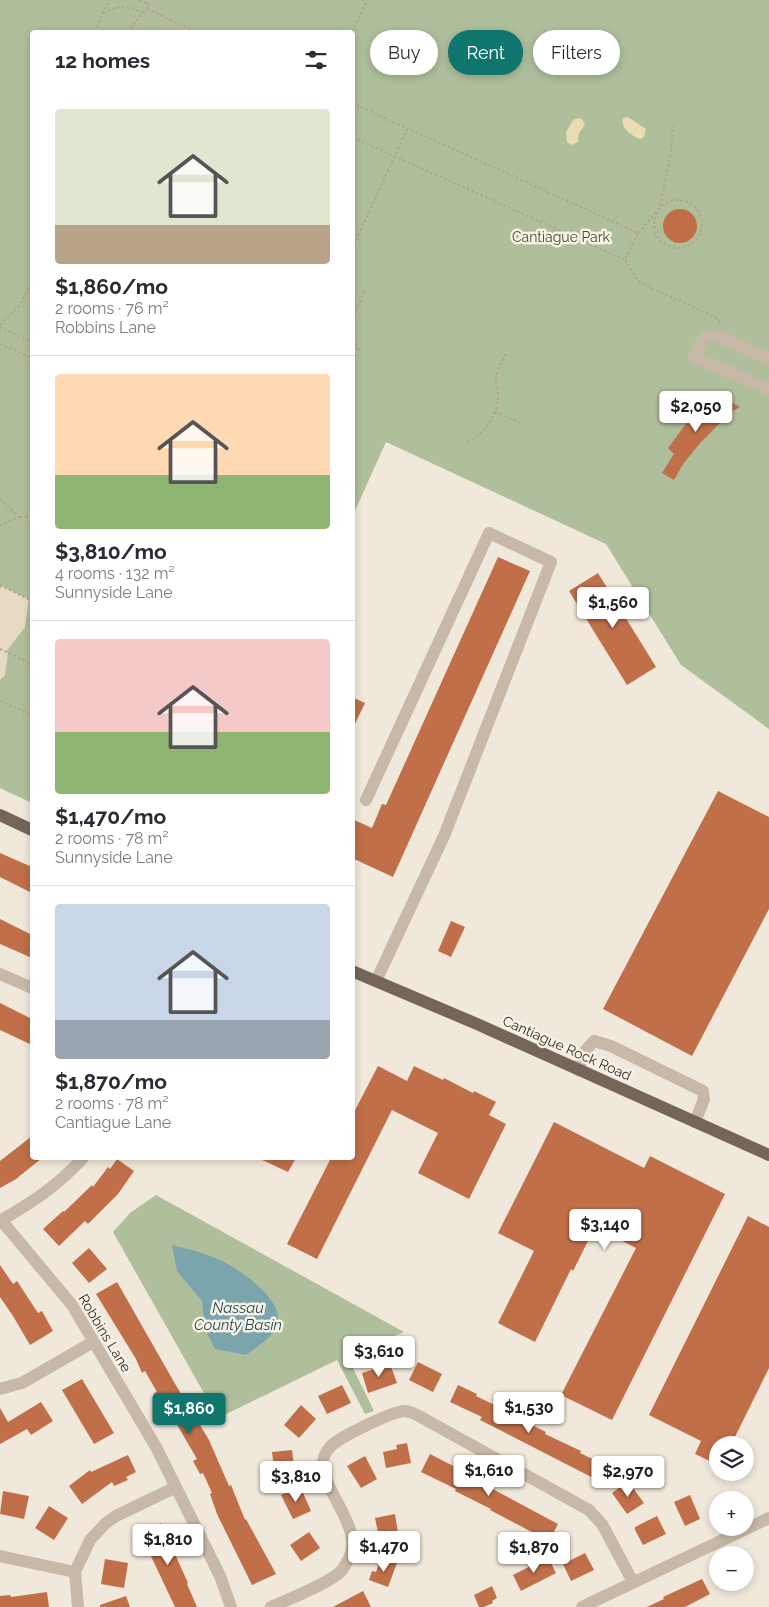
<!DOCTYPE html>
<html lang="en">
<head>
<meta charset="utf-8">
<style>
	:root { --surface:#fff; --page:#f2f2f3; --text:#2b2b33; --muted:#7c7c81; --line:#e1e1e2; --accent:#0f766e }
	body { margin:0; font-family:Raleway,sans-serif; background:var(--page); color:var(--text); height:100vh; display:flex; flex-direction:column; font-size:19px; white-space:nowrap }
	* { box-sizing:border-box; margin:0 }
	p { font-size:16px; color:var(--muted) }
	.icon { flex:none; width:28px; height:28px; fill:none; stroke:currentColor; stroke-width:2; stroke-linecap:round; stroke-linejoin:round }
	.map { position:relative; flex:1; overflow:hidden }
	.details { position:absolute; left:30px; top:30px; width:325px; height:1130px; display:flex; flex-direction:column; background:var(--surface); border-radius:5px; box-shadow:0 2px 8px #0003 }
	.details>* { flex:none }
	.hud { position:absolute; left:370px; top:30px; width:324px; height:45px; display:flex; gap:10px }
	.fabs { position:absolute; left:709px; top:1436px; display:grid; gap:10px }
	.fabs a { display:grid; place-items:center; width:45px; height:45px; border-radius:50%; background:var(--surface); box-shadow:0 2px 8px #0003; font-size:25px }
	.price { position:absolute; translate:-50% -42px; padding:0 11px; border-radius:5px; background:#fff; color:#222; font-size:16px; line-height:32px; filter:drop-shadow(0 1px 2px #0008) }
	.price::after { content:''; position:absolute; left:50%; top:30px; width:15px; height:11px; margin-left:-8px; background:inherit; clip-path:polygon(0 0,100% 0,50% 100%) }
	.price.selected { background:var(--accent); color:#fff }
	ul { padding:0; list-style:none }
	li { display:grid; align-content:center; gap:10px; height:265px; padding:0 25px }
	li+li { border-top:1px solid var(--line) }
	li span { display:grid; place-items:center; height:155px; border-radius:5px; color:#555 }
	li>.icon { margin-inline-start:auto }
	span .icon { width:90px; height:90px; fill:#fffc; stroke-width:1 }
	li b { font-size:21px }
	h2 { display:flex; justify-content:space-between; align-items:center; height:60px; padding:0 25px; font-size:21px }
	.chip { padding:0 18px; border-radius:22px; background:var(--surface); box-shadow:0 2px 8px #0003; font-size:18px; line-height:45px }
	.chip.selected { background:var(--accent); color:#fff }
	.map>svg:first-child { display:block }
	.green { fill:#afbe9b }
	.sand { fill:#eadcb2 }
	.plaza { fill:#e7dac2 }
	.water { fill:#7ba5ac }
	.building { fill:#c06f49 }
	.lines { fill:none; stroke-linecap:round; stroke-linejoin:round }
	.path { stroke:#b3a391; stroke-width:2; stroke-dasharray:2.5 2.5; stroke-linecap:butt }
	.minor { stroke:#c7b8a7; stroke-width:12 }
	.major { stroke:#756559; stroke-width:12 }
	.labels { text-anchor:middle; stroke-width:5; stroke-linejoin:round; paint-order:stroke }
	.park-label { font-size:14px; fill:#40512c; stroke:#f8f1e6 }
	.street-label { font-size:14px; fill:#342c27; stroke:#f8f1e6 }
	.water-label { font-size:15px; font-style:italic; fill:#1f4b53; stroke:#f8f1e6 }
</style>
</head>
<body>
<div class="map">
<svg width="769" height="1607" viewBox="0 0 769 1607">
	<rect width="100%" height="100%" fill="#f0e8da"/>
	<path class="green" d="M0,0H769V729L681,665L606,544L386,442L353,515L352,32H32V803L0,788Z
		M156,1195L404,1332L347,1356L374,1411L365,1414L337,1360L218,1418L113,1232L130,1213Z"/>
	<path class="sand" d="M628,117L646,129L644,137L640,139C632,136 620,128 623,118Z
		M579,118L582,119L585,125L579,133L578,142L571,145L567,142L566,132L573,120Z"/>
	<path class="plaza" d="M2,586L29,599L25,627L6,652H8L5,675L0,680V589Z"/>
	<path class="water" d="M172,1245C189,1249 208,1254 224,1262C241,1271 278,1296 278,1318C278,1335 258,1346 246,1355L215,1349L205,1329L202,1301L177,1271Z"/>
	<path class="building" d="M663 226a17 17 0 1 1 34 0a17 17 0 1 1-34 0Z
		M716,399L723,404L727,400L740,407L731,412L701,442L683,464L674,480L662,473L674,454L668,448L703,401L710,406Z
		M498,557L530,571L393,877L352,858V819L372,828L382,804L386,805Z
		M598,573L656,667L627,685L569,591Z
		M352,697L365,703L352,730Z
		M718,791L769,817V909L692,1056L603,1009Z
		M0,853L32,867V893L0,877Z
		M0,919L32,935V958L0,944Z
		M451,921L465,927L451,957L438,951Z
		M0,1003L32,1019V1045L0,1030Z
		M378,1066L407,1081L414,1066L443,1080L444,1078L473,1093L474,1091L496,1102L489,1115L506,1124L469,1199L418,1173L438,1133L392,1110L317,1259L287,1244L331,1158H352V1116Z
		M554,1122L644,1168L650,1156L725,1194L612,1420L561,1395L636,1248L595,1227L573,1271L571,1269L535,1342L498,1323L534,1251L498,1233Z
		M32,1136V1158H42L16,1179L0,1188V1161Z
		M258,1158H296L288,1172Z
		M117,1159L134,1171L118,1194L88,1224L85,1221L59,1246L43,1229L63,1211L64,1212L92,1185L93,1187L108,1167L110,1169Z
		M748,1216L769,1227V1368L731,1445H718V1465L695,1454L701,1441L649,1415Z
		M89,1248L107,1269L89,1283L72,1263Z
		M0,1265L13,1284L17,1281L38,1313L42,1311L53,1331L30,1345L13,1316L0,1297Z
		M117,1282L174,1382L209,1440L229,1486L231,1485L245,1520L246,1519L276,1574L252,1585L217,1514L210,1494L212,1493L203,1473L200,1474L193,1461L197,1459L165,1404L161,1406L154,1393L157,1392L145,1371L142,1373L136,1359L96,1294Z
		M418,1362L442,1374L433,1392L409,1380Z
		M390,1364L397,1383L368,1393L362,1373Z
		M82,1379L114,1433L94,1444L62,1390Z
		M342,1385L351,1403L327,1414L318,1396Z
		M458,1385L477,1394L476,1396L513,1414L512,1415L546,1432L545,1434L581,1451L580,1453L611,1468L603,1483L480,1420L482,1417L450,1402Z
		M41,1402L53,1421L31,1435L27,1429L0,1444V1408L8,1422Z
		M301,1405L316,1419L299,1438L284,1425Z
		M407,1443L411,1463L386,1468L383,1452L397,1449L396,1445Z
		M292,1450L295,1474L275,1476L272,1452Z
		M430,1454L488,1484L487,1486L558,1524L549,1541L490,1510L491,1509L455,1491L456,1489L421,1472Z
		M128,1455L136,1472L126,1477L128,1480L114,1486L112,1482L82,1504L69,1486L90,1470L91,1472Z
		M365,1456L377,1479L361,1488L347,1466Z
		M628,1481L644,1503L627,1514L612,1493Z
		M300,1486L311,1511L293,1519L281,1495Z
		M3,1491L29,1496L24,1519L0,1514Z
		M690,1495L700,1519L685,1526L674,1502Z
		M49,1506L68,1518L54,1540L35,1528Z
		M395,1514L399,1539L380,1542L375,1518Z
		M657,1516L666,1534L643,1545L635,1530V1527Z
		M161,1523L188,1583L187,1584L197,1607H175L140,1533Z
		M309,1532L320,1548L301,1561L290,1545Z
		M585,1553L594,1570L571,1581L563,1564Z
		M548,1557L556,1573L521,1591L513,1575Z
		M381,1558L397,1563L388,1587L369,1580L372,1571L376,1572Z
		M105,1559L128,1563L124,1588L101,1584Z
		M702,1579L710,1594L685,1607H647L664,1599L663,1597Z
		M492,1586L497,1598L492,1601L493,1603L484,1607H479L474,1595Z
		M363,1591L371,1607H333Z
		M47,1592L49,1607H0V1596L10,1595L11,1597Z
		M126,1596L130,1607H100V1605Z"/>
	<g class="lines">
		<path class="path" d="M139,0L148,4
			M147,9L197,32
			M103,13C118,5 128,5 144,13
			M94,32L109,0
			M127,32L147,9L148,0
			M160,32L166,31L173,32
			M352,32L367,0
			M352,103L638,233L625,260L352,137
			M654 224a24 24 0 1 1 48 0a24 24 0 1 1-48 0Z
			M660,206L671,153L673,126
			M638,233L656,212
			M352,249L408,127
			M625,260L639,282L719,319L720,322
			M352,321L365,290
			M0,325L20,305L32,282
			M0,327L32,342
			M352,340L354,344L359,350
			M0,344L32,358
			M495,412L523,424
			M467,442C485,433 498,416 498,395C498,389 495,381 496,376C497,369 503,360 506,354
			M0,499L19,517L0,525
			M20,517H32
			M0,585L32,601
			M0,649L32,664
			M0,701L32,715"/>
		<path class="minor" d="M769,359L713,334L703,339L694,357L769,389
			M366,800L489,533L551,562L444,836L376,981
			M0,974L32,988
			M578,1070L586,1050L594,1041L611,1046L703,1091L704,1099L695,1122
			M1,1220L72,1305L156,1447L220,1576L231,1607
			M0,1221C34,1201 56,1187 83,1158
			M0,1389L22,1383L93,1342
			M0,1556L75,1572
			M78,1607L75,1572L90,1540L106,1523L116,1516L176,1487
			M271,1607C289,1599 331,1583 342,1570C345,1566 348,1560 350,1556C363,1529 322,1489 323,1463C323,1457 327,1450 331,1446C340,1437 391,1412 404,1411C412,1411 421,1417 428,1421L589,1510L602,1524L633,1582
			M582,1607L769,1518"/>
		<path class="major" d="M0,815L32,830
			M352,971L477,1024L769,1155"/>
	</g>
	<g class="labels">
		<g class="park-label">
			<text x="561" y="242">Cantiague Park</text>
		</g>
		<g class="street-label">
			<text transform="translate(567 1048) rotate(24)" y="5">Cantiague Rock Road</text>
			<text transform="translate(105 1333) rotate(59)" y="5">Robbins Lane</text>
		</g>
		<g class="water-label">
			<text x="238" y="1313">Nassau<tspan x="238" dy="17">County Basin</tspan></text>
		</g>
	</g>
</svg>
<div class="fabs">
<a><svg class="icon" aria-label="layers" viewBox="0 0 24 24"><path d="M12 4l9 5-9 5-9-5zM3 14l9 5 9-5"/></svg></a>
<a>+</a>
<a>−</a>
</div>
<b class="price" style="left:696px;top:433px">$2,050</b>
<b class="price" style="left:613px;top:629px">$1,560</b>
<b class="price" style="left:605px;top:1251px">$3,140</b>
<b class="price" style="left:379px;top:1378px">$3,610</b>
<b class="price" style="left:529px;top:1434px">$1,530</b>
<b class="price selected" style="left:189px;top:1435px">$1,860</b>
<b class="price" style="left:489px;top:1497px">$1,610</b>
<b class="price" style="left:628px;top:1498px">$2,970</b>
<b class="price" style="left:296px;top:1503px">$3,810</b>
<b class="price" style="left:168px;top:1566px">$1,810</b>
<b class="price" style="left:384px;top:1573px">$1,470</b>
<b class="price" style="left:534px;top:1574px">$1,870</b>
<div class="hud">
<a class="chip">Buy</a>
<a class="chip selected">Rent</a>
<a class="chip">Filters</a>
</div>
<section class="details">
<h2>12 homes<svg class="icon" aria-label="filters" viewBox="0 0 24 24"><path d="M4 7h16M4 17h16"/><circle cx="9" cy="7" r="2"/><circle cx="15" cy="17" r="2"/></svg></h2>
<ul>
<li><span style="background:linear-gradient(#dfe7d0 75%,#b9a48a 0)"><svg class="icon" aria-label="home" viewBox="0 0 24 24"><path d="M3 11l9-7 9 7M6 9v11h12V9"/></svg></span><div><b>$1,860/mo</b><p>2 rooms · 76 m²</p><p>Robbins Lane</p></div></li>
<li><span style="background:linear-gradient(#ffd9b3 65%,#8fb573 0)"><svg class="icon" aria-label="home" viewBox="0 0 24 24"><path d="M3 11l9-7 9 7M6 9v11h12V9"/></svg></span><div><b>$3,810/mo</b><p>4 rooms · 132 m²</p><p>Sunnyside Lane</p></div></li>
<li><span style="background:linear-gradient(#f6c9c9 60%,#8fb573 0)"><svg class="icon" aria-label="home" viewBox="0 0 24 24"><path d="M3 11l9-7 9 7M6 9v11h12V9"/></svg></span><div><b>$1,470/mo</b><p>2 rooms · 78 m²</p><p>Sunnyside Lane</p></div></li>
<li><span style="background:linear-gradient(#c9d6e8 75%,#9aa5b1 0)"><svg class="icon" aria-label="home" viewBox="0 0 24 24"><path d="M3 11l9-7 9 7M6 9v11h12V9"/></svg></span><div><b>$1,870/mo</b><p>2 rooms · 78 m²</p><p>Cantiague Lane</p></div></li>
</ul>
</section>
</div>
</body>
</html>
